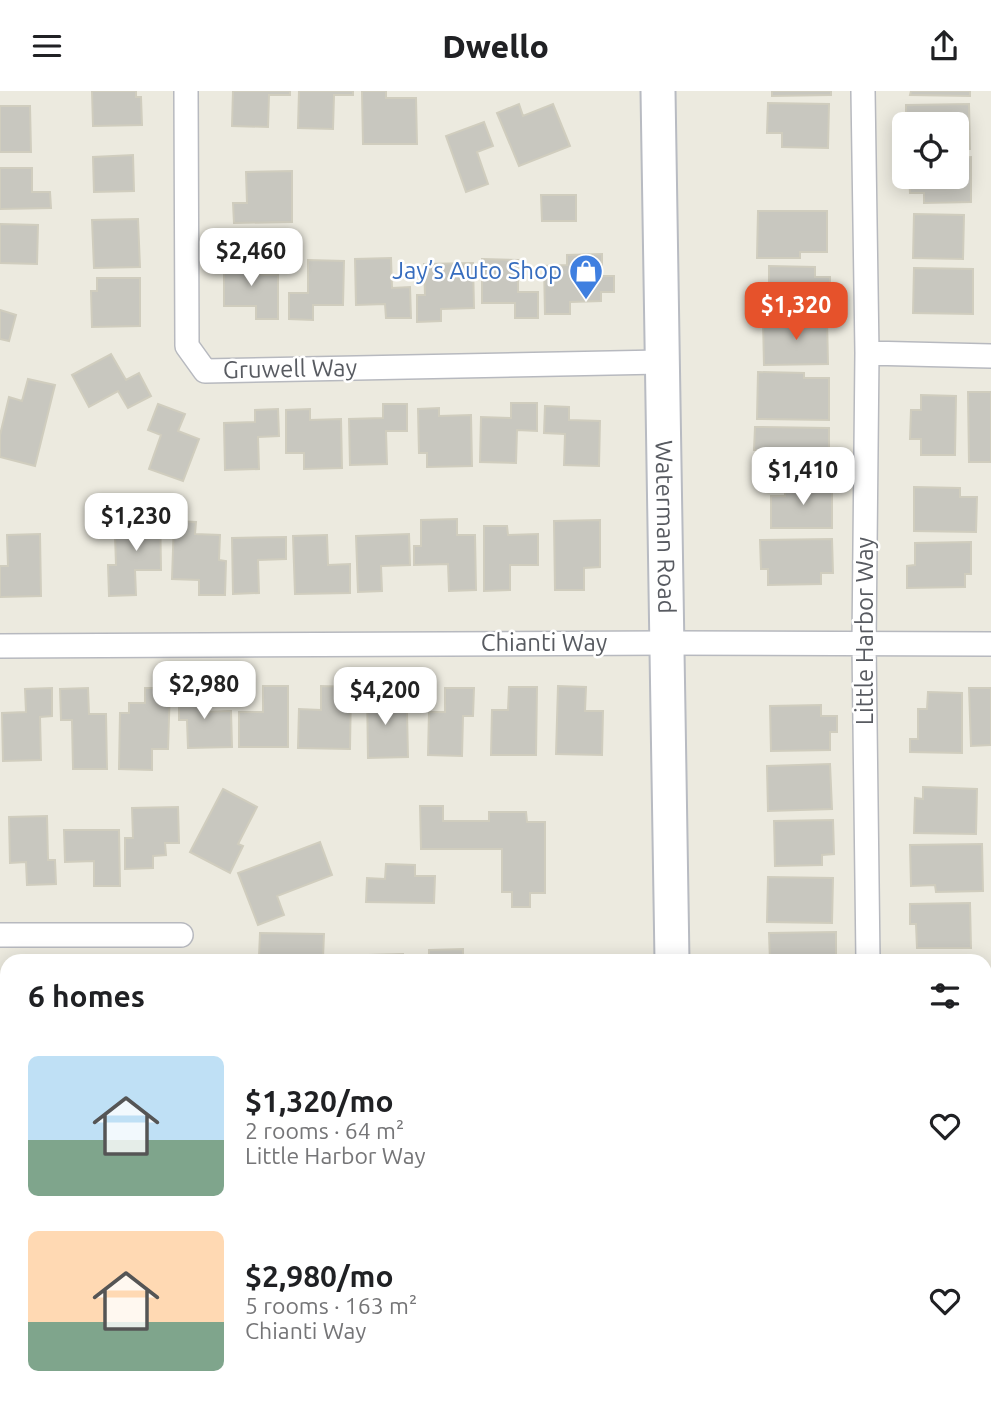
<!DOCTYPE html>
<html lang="en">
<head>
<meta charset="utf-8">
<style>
	:root { --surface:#fff; --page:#f6f6f6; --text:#202124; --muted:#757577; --accent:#e6522b }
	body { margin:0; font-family:Ubuntu,sans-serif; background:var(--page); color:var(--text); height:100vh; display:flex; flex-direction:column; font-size:26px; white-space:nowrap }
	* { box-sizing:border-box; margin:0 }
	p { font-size:23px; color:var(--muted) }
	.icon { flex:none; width:38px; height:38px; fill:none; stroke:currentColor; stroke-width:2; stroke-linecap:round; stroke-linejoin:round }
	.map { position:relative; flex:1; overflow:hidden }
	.details { position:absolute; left:0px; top:863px; width:992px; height:450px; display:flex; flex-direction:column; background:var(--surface); border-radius:21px 21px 0 0; box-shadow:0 4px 18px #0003 }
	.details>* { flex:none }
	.fabs { position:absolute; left:892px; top:21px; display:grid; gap:14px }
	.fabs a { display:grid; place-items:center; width:77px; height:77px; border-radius:10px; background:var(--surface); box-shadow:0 4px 18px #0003; font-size:35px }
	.price { position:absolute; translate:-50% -60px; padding:0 16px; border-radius:14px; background:#fff; color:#222; font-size:23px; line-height:46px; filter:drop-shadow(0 2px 4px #0008) }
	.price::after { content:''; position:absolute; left:50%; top:42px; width:21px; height:16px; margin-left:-10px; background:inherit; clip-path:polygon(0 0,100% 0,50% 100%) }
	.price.current { background:var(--accent); color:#fff }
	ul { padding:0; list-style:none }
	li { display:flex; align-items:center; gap:21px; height:175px; padding:0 28px }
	li span { display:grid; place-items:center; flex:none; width:196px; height:140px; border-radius:10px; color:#555 }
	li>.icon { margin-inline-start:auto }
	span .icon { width:84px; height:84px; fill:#fffc; stroke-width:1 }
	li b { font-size:30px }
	h2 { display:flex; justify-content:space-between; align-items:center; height:84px; padding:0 28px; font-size:30px }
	header { display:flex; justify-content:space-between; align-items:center; height:91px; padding:0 28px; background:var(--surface); font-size:32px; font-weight:800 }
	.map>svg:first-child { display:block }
	.building { fill:#c8c7bf; stroke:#d0cdbe; stroke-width:2 }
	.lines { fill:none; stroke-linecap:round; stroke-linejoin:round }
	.service-casing { stroke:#b7b9bf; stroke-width:16 }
	.minor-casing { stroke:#b7b9bf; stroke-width:26 }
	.secondary-casing { stroke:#b8bbc2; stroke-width:37 }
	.service { stroke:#fff; stroke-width:12 }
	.minor { stroke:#fff; stroke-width:23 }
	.secondary { stroke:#fff; stroke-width:33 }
	.labels { text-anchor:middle; stroke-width:5; stroke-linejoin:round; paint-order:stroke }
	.shop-label { font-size:24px; fill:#366cbe; stroke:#fff; text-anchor:end }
	.street-label { font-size:24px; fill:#585b61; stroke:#fff }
</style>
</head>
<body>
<header><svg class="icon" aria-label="menu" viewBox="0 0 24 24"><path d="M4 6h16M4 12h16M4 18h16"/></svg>Dwello<svg class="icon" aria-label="share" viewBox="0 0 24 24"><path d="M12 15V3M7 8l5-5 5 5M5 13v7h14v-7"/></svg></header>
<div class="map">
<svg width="991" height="1311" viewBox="0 0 991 1311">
	<rect width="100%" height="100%" fill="#eceadf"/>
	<path class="building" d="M92,0H136V6H141L142,34L93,35Z
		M233,0H290V4H269L268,36L232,35Z
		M299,0H353V4H334L333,38L298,37Z
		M362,0H386V7H416L417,53H363Z
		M772,0H831V4L772,5Z
		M911,0H970V5L910,4Z
		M768,12L829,13L828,57L782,56V42H767Z
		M519,13L523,25L553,13L570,55L519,75L497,22Z
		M969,13L970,58H957V33H906V14Z
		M0,15H30L31,61H0Z
		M484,31L493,55L477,61L488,93L466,101L446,45Z
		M133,64L134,100L94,101L93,66Z
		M971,66V111L924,112V102H910L909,86H957V67Z
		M0,77H32V101H50L51,117L0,118Z
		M292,80V131L234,132L233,112H247L246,81Z
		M541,104H576V130H542Z
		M758,120H827V161H800V167H757Z
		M914,123L964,124L963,168L913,167Z
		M138,128L140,176L94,177L92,129Z
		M0,133L38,134L37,173L0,172Z
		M602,163V185H614V201H601V210L570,211V223H545L544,175L567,174V164Z
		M391,167L392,197L410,196L411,227H386L385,213L356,214L355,168Z
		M224,168L260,169V184H278V228H256V215H224Z
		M482,168L518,169V201H538V227H515V212H482Z
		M308,169L344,170L343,214H313V229L289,228V202H308Z
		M473,172L474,217L441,218V230L417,231V204H425L424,173Z
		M769,175L815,176V186H830V221L769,220Z
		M914,177L973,178V223L913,222Z
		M97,187H140V235L92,236L91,200H97Z
		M0,219L16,224L9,250L0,248Z
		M827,227L828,273L764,274L763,229Z
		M111,263L126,289L139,282L151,305L128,317L118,300L89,316L72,284Z
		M758,281L804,282V287H829V329L757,328Z
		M28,288L55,294L35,375L0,366V344L9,306L22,310Z
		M968,301H991V371H969Z
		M921,304L956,305L955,364H921V348H910L911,319H921Z
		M511,312H537V340L517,339L516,372L480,371L481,326L511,327Z
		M158,313L185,323L178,340L199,348L183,390L149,378L161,344L148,339Z
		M383,313H407V340H386L387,373L350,374L349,328L383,327Z
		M545,315L569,316V329L600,330L599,375L564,374L565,343L544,342Z
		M439,317V325L471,324L472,375L427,376V362H419L418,318Z
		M278,318L279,345L258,346L259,378L225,379L224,332L255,331V319Z
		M310,318V329L341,328L342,377L304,378V362H286V319Z
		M755,336L829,337V381L764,380V359H754Z
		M785,392L832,393V437H771V405H785Z
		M914,396L960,397V406H977L976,441L914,440Z
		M138,416H160L161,479H135L136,504L109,505L108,474H116L115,444H139Z
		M457,428V444H475L476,499L449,500L448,473L414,474V455H421V429Z
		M600,429V476L584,477V499H555L554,430Z
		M174,430L196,431L195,443L220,444L219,469L226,470L225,504H199V489L172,488Z
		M484,435H507L508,444L538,443V474H510V499L484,500Z
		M40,443L41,505L0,506V475H8L7,444Z
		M409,443L410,474L381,475L382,500L358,501L356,445Z
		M327,444L328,474L350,473V502L295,503L293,445Z
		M286,446V468L258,469L259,502L233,503L232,447Z
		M832,448L833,482H821V493L768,494V478H761L760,449Z
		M971,451V483H965V496L907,497V475L915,474V452Z
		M263,595H288V656H239V621H263Z
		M321,595L351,596L350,658L298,657L299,618L321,619Z
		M558,595L586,596L585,620H603L602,664L556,663Z
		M179,596H205V621L231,620L232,656L188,657L187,629H179Z
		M509,596H537L536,664H491L492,619H508Z
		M52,597V625L40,626L41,669L3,670L2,622L26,621L25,598Z
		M88,597L89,623H106L107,678H73L72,629H61L60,598Z
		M145,597H170L168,658H152V679L119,678L120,622H129V612H145Z
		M367,597H390V621H407L408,666L368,667Z
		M445,597H474L473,625H463L462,665L428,664L429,621H445Z
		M969,597H991V654L971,655Z
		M928,601L962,602V662L910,661V648H918V618H927Z
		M821,614V625H837V641H830V659L771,660L770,615Z
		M830,673L832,718L768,720L767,675Z
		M923,696L977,698L976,743L914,742L915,707L923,708Z
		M223,698L257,716L238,753L243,755L230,782L190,761Z
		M420,715H443V730H489V721H526L527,731H545V802H530V816H512V801H502V758H421Z
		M178,716L179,752H165L166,764L153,765V777L125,778V747H133L132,717Z
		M47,725L48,769H55L56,793L27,794L26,771L10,772L9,726Z
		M833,729L834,763L822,764V774L775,775L774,730Z
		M64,739H119L120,795H94V770L65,771Z
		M320,751L332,784L277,805L284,824L258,834L238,782Z
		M982,753L983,800L936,801L935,794L911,795L910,754Z
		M386,773L415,774V785H435L434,812L366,811L367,787L385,788Z
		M768,786L833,787L832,832L767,831Z
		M970,812L971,857H917L916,833H910V813Z
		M836,841V870H770L769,842Z
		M260,842L324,843L323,867H312V870H280V866H259Z
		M463,858V870H429V859Z
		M403,863V870H369V864Z
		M921,868L978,870H921Z
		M0,904H7V955H0Z
		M0,1037H7V1087H0Z
		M985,1110H991V1166L985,1167Z
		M985,1286H991V1311H954L956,1306H985Z
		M86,1308H110V1311H86Z"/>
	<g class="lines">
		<g class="service-casing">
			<path id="service" d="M348,1311L351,1307L678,1306"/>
		</g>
		<g class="minor-casing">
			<path id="minor" d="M186,0L187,255L205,280L661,271
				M863,0L867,262L864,553L868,870
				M867,262L991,265
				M0,555L667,552L991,553
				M0,844H181
				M985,1070H991
				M0,1141H7"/>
		</g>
		<g class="secondary-casing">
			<g id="secondary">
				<path id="s1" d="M658,0L672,870"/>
				<path d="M679,1306V1311"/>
			</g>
		</g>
		<use href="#service" class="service"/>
		<use href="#minor" class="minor"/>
		<use href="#secondary" class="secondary"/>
	</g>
	<defs>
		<g id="shop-pin" transform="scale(1.75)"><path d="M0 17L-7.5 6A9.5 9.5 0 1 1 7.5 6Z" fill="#3f7fe0" stroke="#fff"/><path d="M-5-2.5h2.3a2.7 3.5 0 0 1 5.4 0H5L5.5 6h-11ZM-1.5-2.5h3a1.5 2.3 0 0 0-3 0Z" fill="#fff"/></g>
	</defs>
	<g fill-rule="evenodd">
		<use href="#shop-pin" x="586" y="180"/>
	</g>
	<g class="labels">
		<g class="shop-label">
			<text x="562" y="188">Jay’s Auto Shop</text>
		</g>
		<g class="street-label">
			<text transform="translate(290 278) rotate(-1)" y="8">Gruwell Way</text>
			<text dy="8" stroke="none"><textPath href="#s1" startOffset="436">Waterman Road</textPath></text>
			<text transform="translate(865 540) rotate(-90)" y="8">Little Harbor Way</text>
			<text x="544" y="560">Chianti Way</text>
		</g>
	</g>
</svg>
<div class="fabs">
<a><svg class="icon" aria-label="locate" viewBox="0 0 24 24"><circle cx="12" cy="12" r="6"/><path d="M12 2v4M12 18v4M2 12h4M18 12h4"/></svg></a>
</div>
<b class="price" style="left:251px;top:197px">$2,460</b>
<b class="price current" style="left:796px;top:251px">$1,320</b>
<b class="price" style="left:803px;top:416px">$1,410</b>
<b class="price" style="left:136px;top:462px">$1,230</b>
<b class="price" style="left:204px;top:630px">$2,980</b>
<b class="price" style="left:385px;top:636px">$4,200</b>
<section class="details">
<h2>6 homes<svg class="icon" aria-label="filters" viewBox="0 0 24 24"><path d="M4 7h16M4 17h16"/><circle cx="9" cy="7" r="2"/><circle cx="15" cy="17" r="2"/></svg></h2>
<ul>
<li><span style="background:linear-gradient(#bfe0f5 60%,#7fa58c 0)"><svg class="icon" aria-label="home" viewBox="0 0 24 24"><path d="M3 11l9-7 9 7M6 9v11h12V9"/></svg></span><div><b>$1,320/mo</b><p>2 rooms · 64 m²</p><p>Little Harbor Way</p></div><svg class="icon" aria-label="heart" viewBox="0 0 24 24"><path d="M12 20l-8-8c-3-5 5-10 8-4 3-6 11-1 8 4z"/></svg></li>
<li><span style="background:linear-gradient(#ffd9b3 65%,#7fa58c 0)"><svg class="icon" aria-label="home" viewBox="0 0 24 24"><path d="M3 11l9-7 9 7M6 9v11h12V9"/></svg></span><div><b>$2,980/mo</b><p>5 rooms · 163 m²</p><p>Chianti Way</p></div><svg class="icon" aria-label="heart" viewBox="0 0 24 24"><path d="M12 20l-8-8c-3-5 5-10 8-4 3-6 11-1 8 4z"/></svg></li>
</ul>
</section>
</div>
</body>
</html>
